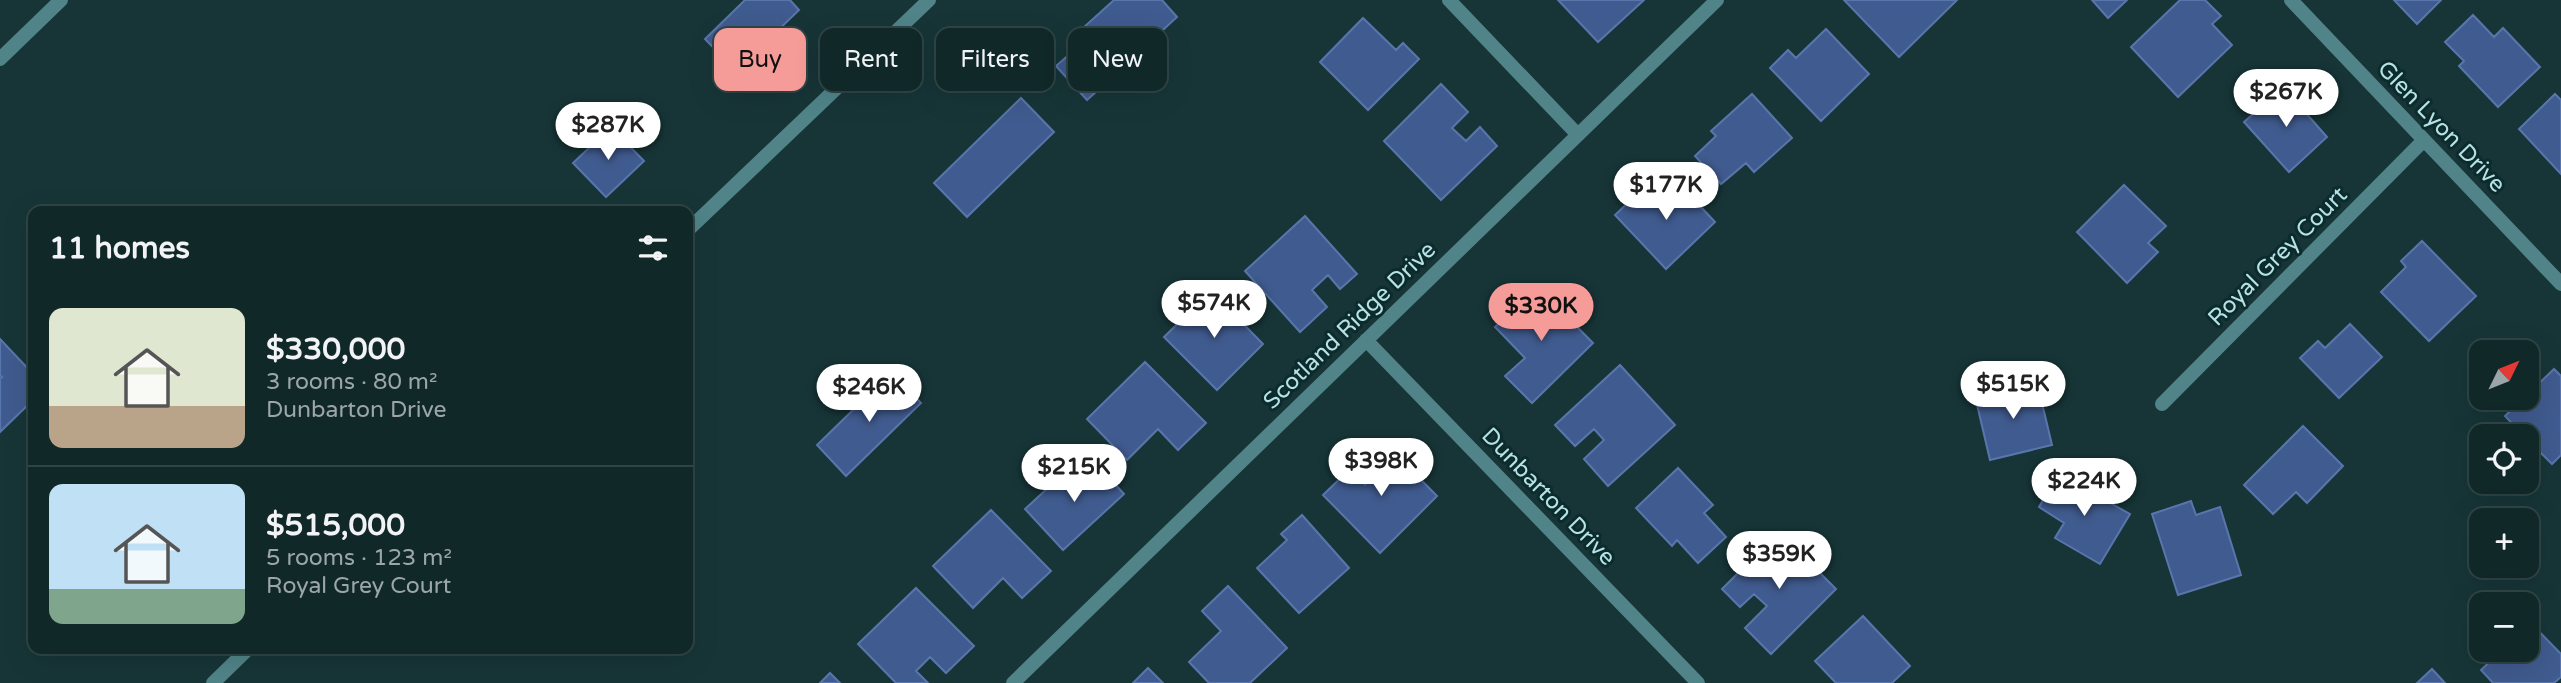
<!DOCTYPE html>
<html lang="en">
<head>
<meta charset="utf-8">
<style>
	:root { --surface:#112829; --page:#1e3435; --text:#f1f3f6; --muted:#9ca6a8; --line:#304446; --accent:#f59b98 }
	body { margin:0; font-family:"Varela Round",sans-serif; background:var(--page); color:var(--text); height:100vh; display:flex; flex-direction:column; font-size:26px; white-space:nowrap }
	* { box-sizing:border-box; margin:0 }
	p { font-size:23px; color:var(--muted) }
	.icon { flex:none; width:38px; height:38px; fill:none; stroke:currentColor; stroke-width:2; stroke-linecap:round; stroke-linejoin:round }
	.map { position:relative; flex:1; overflow:hidden }
	.panel { position:absolute; left:28px; top:206px; width:665px; height:448px; display:flex; flex-direction:column; background:var(--surface); border-radius:14px; box-shadow:0 7px 28px #0002,0 0 0 2px var(--line) }
	.panel>* { flex:none }
	.banner { position:absolute; left:714px; top:28px; width:665px; height:63px; display:flex; gap:14px }
	.needle { width:46px; rotate:47deg }
	.buttons { position:absolute; left:2469px; top:340px; display:grid; gap:14px }
	.buttons a { display:grid; place-items:center; width:70px; height:70px; border-radius:14px; background:var(--surface); box-shadow:0 7px 28px #0002,0 0 0 2px var(--line); font-size:35px }
	.price { position:absolute; translate:-50% -60px; padding:0 16px; border-radius:24px; background:#fff; color:#222; font-size:23px; line-height:46px; filter:drop-shadow(0 2px 4px #0008) }
	.price::after { content:''; position:absolute; left:50%; top:42px; width:21px; height:16px; margin-left:-10px; background:inherit; clip-path:polygon(0 0,100% 0,50% 100%) }
	.price.current { background:var(--accent); color:#111 }
	ul { padding:0; list-style:none }
	li { display:flex; align-items:center; gap:21px; height:175px; padding:0 21px }
	li+li { border-top:2px solid var(--line) }
	li span { display:grid; place-items:center; flex:none; width:196px; height:140px; border-radius:14px; color:#555 }
	li>.icon { margin-inline-start:auto }
	span .icon { width:84px; height:84px; fill:#fffc; stroke-width:1 }
	li b { font-size:30px }
	h2 { display:flex; justify-content:space-between; align-items:center; height:84px; padding:0 21px; font-size:30px }
	.tag { padding:0 24px; border-radius:14px; background:var(--surface); box-shadow:0 7px 28px #0002,0 0 0 2px var(--line); font-size:24px; line-height:63px }
	.tag.current { background:var(--accent); color:#111 }
	.map>svg:first-child { display:block }
	.building { fill:#405b8f; stroke:#5976ac; stroke-width:2 }
	.lines { fill:none; stroke-linecap:round; stroke-linejoin:round }
	.street { stroke:#508489; stroke-width:14 }
	.labels { text-anchor:middle; stroke-width:6; stroke-linejoin:round; paint-order:stroke }
	.street-label { font-size:23px; fill:#b7e3e6; stroke:#0c2b2d }
</style>
</head>
<body>
<div class="map">
<svg width="2561" height="683" viewBox="0 0 2561 683">
	<rect width="100%" height="100%" fill="#173537"/>
	<path class="building" d="M745,0H790L799,10L736,71L705,39Z
		M1114,0H1162L1177,17L1150,42L1157,49L1114,87L1108,81L1087,100L1056,66L1080,45L1073,37Z
		M1558,0H1644L1598,42Z
		M1844,0H1957L1899,57Z
		M2092,0H2127L2108,18Z
		M2180,0H2205L2221,16L2212,24L2232,45L2178,97L2131,47Z
		M2394,0H2441L2417,24Z
		M2473,15L2494,37L2503,28L2540,67L2498,107L2459,66L2464,61L2445,42Z
		M1363,18L1396,50L1403,43L1419,59L1368,110L1320,62Z
		M1826,29L1869,74L1821,121L1770,68L1788,50L1796,58Z
		M1441,84L1468,112L1452,128L1466,141L1480,127L1497,146L1441,200L1384,141Z
		M2283,87L2327,137L2289,172L2244,122Z
		M1752,94L1792,138L1754,172L1746,163L1721,184L1695,156L1716,136L1711,131Z
		M2555,94L2561,100V174L2519,129Z
		M1021,98L1054,132L967,217L934,183Z
		M611,127L644,161L606,197L573,163Z
		M1672,176L1715,222L1666,269L1615,215L1633,198L1641,206Z
		M2124,185L2166,226L2148,243L2158,252L2127,283L2077,232Z
		M1305,216L1357,274L1340,289L1328,275L1312,290L1327,307L1300,332L1245,271Z
		M2422,241L2476,296L2429,341L2381,292L2406,267L2401,261Z
		M1537,286L1593,343L1532,403L1505,376L1525,358L1495,327Z
		M1211,291L1263,344L1217,390L1164,337Z
		M2350,324L2382,357L2339,398L2300,358L2318,341L2325,348Z
		M0,339L33,374V400L0,432V379L2,377L0,375Z
		M1145,362L1206,423L1178,450L1158,429L1127,460L1087,419Z
		M1620,365L1675,425L1608,486L1584,459L1604,440L1594,429L1575,446L1555,425Z
		M2554,369L2561,376V455L2552,464L2527,439V436H2524L2505,416Z
		M892,372L921,403L846,476L817,445Z
		M2037,382L2052,445L1990,460L1975,396Z
		M2303,426L2343,466L2307,503L2296,492L2273,514L2244,485Z
		M1383,441L1437,496L1380,553L1323,495L1349,470L1365,485L1379,472L1366,458Z
		M1094,461L1124,494L1063,550L1025,509L1062,475L1070,483Z
		M1678,468L1713,505L1704,513L1726,537L1698,563L1677,540L1672,546L1636,508Z
		M2058,474L2130,514L2100,564L2055,538L2064,523L2039,507Z
		M2191,501L2196,515L2220,507L2241,575L2178,595L2152,514Z
		M991,510L1051,571L1022,598L1003,578L973,608L933,566Z
		M1302,515L1349,568L1299,613L1257,568L1287,540L1281,534Z
		M1779,532L1836,589L1771,654L1745,628L1767,606L1754,594L1740,607L1722,589Z
		M1228,586L1287,648L1250,683H1209L1189,662L1221,631L1202,611Z
		M916,588L974,646L946,673L930,657L916,671L928,683H896L858,644Z
		M1863,616L1910,666L1892,683H1836L1815,661Z
		M2530,622L2561,654V677L2554,683H2493L2481,670L2503,649H2527V625Z
		M1148,668L1163,683H1133Z
		M2432,669L2445,683H2417Z
		M830,673L840,683H820Z"/>
	<g class="lines">
		<path class="street" d="M1449,0L1578,135
			M2291,0L2561,284
			M0,59L61,0
			M688,230L929,0
			M1366,340L1698,683
			M2162,404L2424,140
			M213,683L248,649
			M1013,683L1717,0"/>
	</g>
	<g class="labels">
		<g class="street-label">
			<text transform="translate(2442 126) rotate(46)" y="8">Glen Lyon Drive</text>
			<text transform="translate(2277 256) rotate(-45)" y="8">Royal Grey Court</text>
			<text transform="translate(1349 325) rotate(-44)" y="8">Scotland Ridge Drive</text>
			<text transform="translate(1549 496) rotate(46)" y="8">Dunbarton Drive</text>
		</g>
	</g>
</svg>
<div class="buttons">
<a><svg class="needle" viewBox="-14 -14 28 28"><path d="M0-13l5 13h-10z" fill="#e53935"/><path d="M0 13l5-13h-10z" fill="#9ca6a8"/></svg></a>
<a><svg class="icon" aria-label="locate" viewBox="0 0 24 24"><circle cx="12" cy="12" r="6"/><path d="M12 2v4M12 18v4M2 12h4M18 12h4"/></svg></a>
<a>+</a>
<a>−</a>
</div>
<b class="price" style="left:2286px;top:129px">$267K</b>
<b class="price" style="left:608px;top:162px">$287K</b>
<b class="price" style="left:1666px;top:222px">$177K</b>
<b class="price" style="left:1214px;top:340px">$574K</b>
<b class="price current" style="left:1541px;top:343px">$330K</b>
<b class="price" style="left:2013px;top:421px">$515K</b>
<b class="price" style="left:869px;top:424px">$246K</b>
<b class="price" style="left:1381px;top:498px">$398K</b>
<b class="price" style="left:1074px;top:504px">$215K</b>
<b class="price" style="left:2084px;top:518px">$224K</b>
<b class="price" style="left:1779px;top:591px">$359K</b>
<div class="banner">
<a class="tag current">Buy</a>
<a class="tag">Rent</a>
<a class="tag">Filters</a>
<a class="tag">New</a>
</div>
<section class="panel">
<h2>11 homes<svg class="icon" aria-label="filters" viewBox="0 0 24 24"><path d="M4 7h16M4 17h16"/><circle cx="9" cy="7" r="2"/><circle cx="15" cy="17" r="2"/></svg></h2>
<ul>
<li><span style="background:linear-gradient(#dfe7d0 70%,#b9a48a 0)"><svg class="icon" aria-label="home" viewBox="0 0 24 24"><path d="M3 11l9-7 9 7M6 9v11h12V9"/></svg></span><div><b>$330,000</b><p>3 rooms · 80 m²</p><p>Dunbarton Drive</p></div></li>
<li><span style="background:linear-gradient(#bfe0f5 75%,#7fa58c 0)"><svg class="icon" aria-label="home" viewBox="0 0 24 24"><path d="M3 11l9-7 9 7M6 9v11h12V9"/></svg></span><div><b>$515,000</b><p>5 rooms · 123 m²</p><p>Royal Grey Court</p></div></li>
</ul>
</section>
</div>
</body>
</html>
